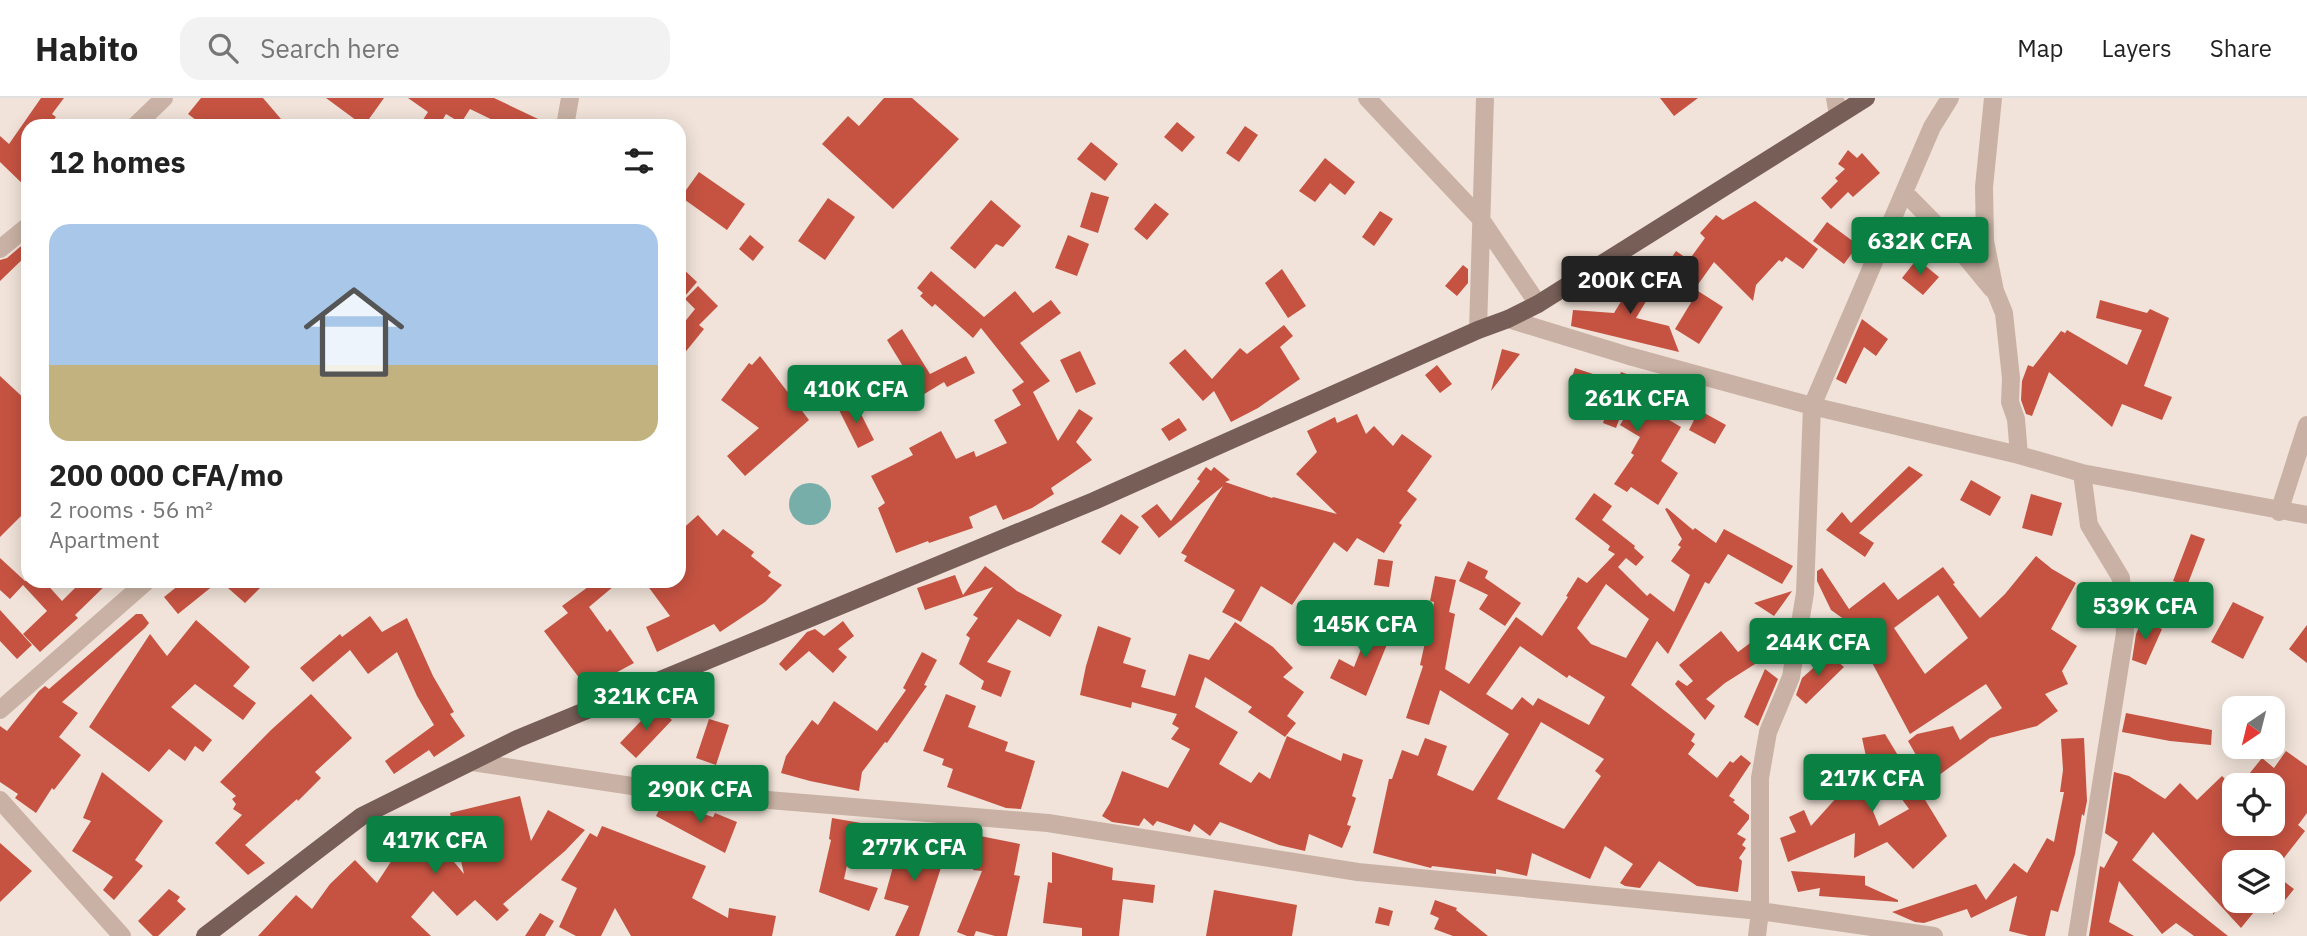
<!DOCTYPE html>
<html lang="en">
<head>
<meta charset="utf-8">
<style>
	:root { --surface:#fff; --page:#f2f2f2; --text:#222; --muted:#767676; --line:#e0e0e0; --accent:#0b8043 }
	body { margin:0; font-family:"IBM Plex Sans",sans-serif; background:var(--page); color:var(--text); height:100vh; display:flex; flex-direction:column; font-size:26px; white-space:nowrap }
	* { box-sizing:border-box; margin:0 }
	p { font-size:23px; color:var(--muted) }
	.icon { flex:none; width:38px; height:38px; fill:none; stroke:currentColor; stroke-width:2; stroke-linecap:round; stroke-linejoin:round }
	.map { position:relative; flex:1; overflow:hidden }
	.side { position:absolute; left:21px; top:21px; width:665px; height:469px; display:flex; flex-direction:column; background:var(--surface); border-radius:21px; box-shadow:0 4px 18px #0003 }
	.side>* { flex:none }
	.needle { width:46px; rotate:215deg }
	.controls { position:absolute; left:2222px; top:598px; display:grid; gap:14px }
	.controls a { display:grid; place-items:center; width:63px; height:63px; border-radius:14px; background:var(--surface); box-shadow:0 4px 18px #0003; font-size:35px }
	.price { position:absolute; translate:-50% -60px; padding:0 16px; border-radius:7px; background:var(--accent); color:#fff; font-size:23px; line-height:46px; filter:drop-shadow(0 2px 4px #0008) }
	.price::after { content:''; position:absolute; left:50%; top:42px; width:21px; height:16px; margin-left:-10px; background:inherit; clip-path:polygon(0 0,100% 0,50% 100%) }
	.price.active { background:#222; color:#fff }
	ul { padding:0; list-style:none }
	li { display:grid; align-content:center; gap:14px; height:371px; padding:0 28px }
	li span { display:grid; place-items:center; height:217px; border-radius:21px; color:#555 }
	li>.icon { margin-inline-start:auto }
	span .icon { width:126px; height:126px; fill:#fffc; stroke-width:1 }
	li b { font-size:30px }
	h2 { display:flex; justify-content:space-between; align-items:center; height:84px; padding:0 28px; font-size:30px }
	header { display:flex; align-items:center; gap:42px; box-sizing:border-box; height:98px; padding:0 35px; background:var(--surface); border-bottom:2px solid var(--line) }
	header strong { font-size:33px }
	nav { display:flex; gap:38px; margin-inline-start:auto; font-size:24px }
	.search { width:490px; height:63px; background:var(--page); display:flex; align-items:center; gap:18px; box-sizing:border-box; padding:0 24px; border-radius:21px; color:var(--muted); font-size:26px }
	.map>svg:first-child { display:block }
	.water { fill:#78aeaa }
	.building { fill:#c65342; fill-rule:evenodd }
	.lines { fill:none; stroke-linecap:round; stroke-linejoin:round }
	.minor { stroke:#c9b2a5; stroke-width:18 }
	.major { stroke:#775e57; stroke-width:18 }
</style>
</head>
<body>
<header>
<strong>Habito</strong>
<div class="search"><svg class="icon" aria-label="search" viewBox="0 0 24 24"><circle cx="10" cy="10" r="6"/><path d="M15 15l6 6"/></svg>Search here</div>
<nav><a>Map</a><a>Layers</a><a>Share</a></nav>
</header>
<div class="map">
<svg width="2307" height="838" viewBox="0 0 2307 838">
	<rect width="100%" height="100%" fill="#f1e3d9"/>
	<path class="water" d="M789 406a21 21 0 1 1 42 0a21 21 0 1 1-42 0Z"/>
	<path class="building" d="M41,0H64L52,16L56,19L49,28H28V91L0,64V38L9,46Z
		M201,0H263L287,28H204L188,16Z
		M326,0H384L364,28Z
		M408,0H494L553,28H505L470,11L461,25L446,16L439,28H419L428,14Z
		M884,0H912L959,41L893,111L822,46L848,18L859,28Z
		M1660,0H1698L1674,18Z
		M1177,24L1195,39L1182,54L1164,39Z
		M1245,28L1258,37L1239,64L1226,55Z
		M1091,44L1118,66L1105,83L1077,61Z
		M1848,52L1857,60L1862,55L1880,75L1853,99L1848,94L1831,111L1821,100L1838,83L1835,80L1845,71L1838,66Z
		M1325,60L1355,84L1345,97L1330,85L1315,104L1299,93Z
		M699,74L745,106L727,132L681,99Z
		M1091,94L1109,99L1098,135L1080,129Z
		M828,100L855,119L825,162L798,143Z
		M991,102L1021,128L1003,149L996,146L975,171L950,150Z
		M1755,103L1818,151L1803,171L1786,159L1782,164L1779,162L1756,187L1753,203L1714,164L1694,192L1664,171L1676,153L1689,162L1705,140L1700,135L1716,117L1723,122Z
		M1155,105L1169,116L1147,142L1134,131Z
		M1380,113L1393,121L1374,148L1362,139Z
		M1827,124L1858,147L1844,166L1813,143Z
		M750,137L764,149L753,163L739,151Z
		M1068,137L1089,146L1077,178L1055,170Z
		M27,143L28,156L0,183V162L7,160Z
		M1917,161L1939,179L1923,197L1902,180Z
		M1644,166L1662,177L1636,220L1669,228L1679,254L1571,228L1573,212L1614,215Z
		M679,167L697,184L679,205Z
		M1463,167L1468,171V185L1457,198L1445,188Z
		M1282,171L1306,208L1288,220L1265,185Z
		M931,173L984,219L1015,193L1033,215L1051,202L1061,215L1020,245L1050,283L1033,294L1058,343L1079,311L1093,320L1076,344L1092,362L1051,390L1054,396L1032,410L1003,422L996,407L969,419L973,430L929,445L928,443L896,455L878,410L885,405L871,378L913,357L909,350L941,333L956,361L974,353L976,359L1007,345L994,322L1021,307L1012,292L1024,284L981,230L973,240L935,206L932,209L920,198L923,195L917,190Z
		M698,188L718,208L699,227L704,231L679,262V231L695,211L685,201Z
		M1698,193L1723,209L1699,246L1675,231Z
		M2100,202L2147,215L2150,211L2169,220L2144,288L2172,299L2162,322L2122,306L2112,329L2049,274L2032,318L2026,316L2021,302L2022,283L2028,267L2033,269L2061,233L2065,235L2062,240L2067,232L2127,267L2142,232L2096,220Z
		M1862,221L1888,241L1876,258L1864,249L1846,286L1836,281Z
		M1284,227L1293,238L1280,249L1300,281L1258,310L1231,324L1214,293L1203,303L1169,265L1185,251L1212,281L1240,250L1247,256Z
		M902,231L930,276L966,258L975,275L947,289L944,284L921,298L887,242Z
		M1502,251L1520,256L1491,293Z
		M1080,253L1096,286L1076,295L1060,262Z
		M760,258L809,322L745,378L727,358L759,330L721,302L749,265L752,267Z
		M1437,267L1452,286L1440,295L1425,277Z
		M1575,270L1617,284L1621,274L1635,279L1630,291L1657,307L1654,313L1681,329L1661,363L1678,375L1658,407L1631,389L1627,394L1614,386L1634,357L1631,355L1640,339L1620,327L1633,306L1626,303L1616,330L1603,325L1612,299L1570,285Z
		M0,278L28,304V411L0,439Z
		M855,304L874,342L858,350L839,312Z
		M1699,312L1726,327L1715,346L1689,332Z
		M1357,316L1366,336L1374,328L1393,348L1402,336L1432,358L1407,393L1417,401L1399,425L1402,427L1384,455L1357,440L1347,454L1334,444L1292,507L1261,488L1241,524L1222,514L1235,492L1184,463L1187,458L1181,455L1223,388L1159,440L1141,418L1157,406L1171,423L1200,383L1197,381L1206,369L1211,373L1214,369L1230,382L1225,384L1272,400L1273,399L1337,416L1296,376L1317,354L1307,333L1335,319L1337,325Z
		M1179,320L1187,332L1169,343L1161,331Z
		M1909,368L1923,377L1859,435L1874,445L1865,459L1826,432L1842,414L1851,425Z
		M1971,382L2001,399L1990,418L1960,402Z
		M1594,395L1612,408L1602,422L1635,448L1634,450L1644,459L1636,468L1626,460L1618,469L1647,498L1650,495L1674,514L1690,477L1671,463L1681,449L1678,447L1682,441L1665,411L1667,410L1693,432L1695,430L1716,445L1724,431L1793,468L1782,486L1728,456L1709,486L1705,484L1668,556L1657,543L1631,587L1695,636L1691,643L1695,646L1688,656L1717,680L1730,663L1733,665L1741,657L1751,665L1729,698L1735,702L1733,704L1749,717V721L1737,736L1746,741L1742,747L1746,750L1739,760L1742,763L1738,794L1697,788L1659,763L1640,790L1625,788L1620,785L1633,766L1605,748L1590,781L1532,755L1527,778L1496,771V776L1432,768L1431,770L1373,755L1389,681H1392L1402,652L1418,658L1425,640L1447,648L1437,677L1473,693L1509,636L1440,592L1429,627L1406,620L1423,568L1420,567L1434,504L1430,503L1435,478L1456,482L1449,514L1455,516L1445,571L1469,586L1516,519L1542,538L1568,499L1566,498L1578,479L1587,485L1615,456L1608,452L1610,448L1575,421ZM1606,486L1649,521L1626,560L1591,546L1577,530ZM1520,548L1567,580L1569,577L1605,599L1589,627L1538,600L1533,608L1522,599L1512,612L1486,596ZM1541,624L1604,661L1595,673L1601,678L1564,731L1497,701Z
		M2031,396L2062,405L2052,438L2022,430Z
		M1121,416L1139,429L1120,457L1101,444Z
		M698,417L717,438L723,431L754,454L751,458L771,474L768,478L782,487L765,504L720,534L714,526L657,554L646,529L670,518L644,483H679V434Z
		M2191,436L2205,441L2187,488L2173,483Z
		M2036,458L2052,471L2076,485L2051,531L2077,548L2062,573L2068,586L2045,596L2058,613L2037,628L1990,640L1935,680L1924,671L1908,643L1917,636L1953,628L1960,642L2002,610L1986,586L1910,636L1852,527L1831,512L1817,483V473L1822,470L1849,511L1884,484L1898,502L1943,469L1955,485L1953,486L1980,520L2005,496ZM1938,497L1968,540L1925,576L1894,530Z
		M0,460L25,483H44L62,503L82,483H110L75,517L78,520L40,554L23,536L47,513L23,487L10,501L0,492Z
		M1378,461L1393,463L1389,489L1374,487Z
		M1468,463L1488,473L1485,480L1521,505L1505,528L1479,511L1488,497L1459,483Z
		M985,468L1017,493L1062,517L1050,539L1018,521L987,564L1011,573L1001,599L981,591L984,583L959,566L970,540L966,537L978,520L973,517L993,489L925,512L917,490L955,477L963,497Z
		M184,483H219L178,516L164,499Z
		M220,483H267L245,505Z
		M582,483H620L589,509L607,534L610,531L634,565L595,586L589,577L580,581L544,533L568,515L562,508L588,489Z
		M1792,493L1774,518L1754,505Z
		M2233,504L2264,519L2243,561L2211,544Z
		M0,512L32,547L17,561L0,543Z
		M136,516H142L149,525L145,530L62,604L78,615L59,639L81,657L54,692L52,690L36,715L15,700L18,696L0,684V628L7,633L39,593L45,588L49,591Z
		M370,518L382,534L407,520L433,578L454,614L450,616L465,638L434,659L429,652L394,676L385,663L434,627L417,598L397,554L368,576L350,552L313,584L300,570L340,536L342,539Z
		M1373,521L1394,529L1366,598L1330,580L1339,561L1354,569Z
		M196,522L250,569L233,588L256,605L243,622L195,586L171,609L212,642L203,654L195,648L185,663L169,651L149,674L89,629L150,536L167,558Z
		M843,523L854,538L838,551L847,559L833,575L809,553L786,573L779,566L807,534L815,531L824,538Z
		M2142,523L2162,531L2146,567L2132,562L2136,536Z
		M1235,524L1273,549L1293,570L1283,579L1304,594L1287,618L1296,625L1285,639L1248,614L1252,609L1205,579L1195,609L1238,634L1219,666L1251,685L1259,674L1270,681L1287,638L1341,663L1343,655L1363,662L1352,698L1356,700L1347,727L1351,728L1342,750L1309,736L1305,753L1279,747L1220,724L1210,738L1194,726L1190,734L1157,723L1153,728L1144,720L1139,728L1112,724L1102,718L1110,705L1122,673L1168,690L1190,651L1171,641L1179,630L1172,626L1177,616L1132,604L1131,610L1080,597L1086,568L1098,528L1131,540L1123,565L1146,572L1141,589L1175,598L1189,556L1209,562Z
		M2307,527V565L2289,551Z
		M1721,533L1738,554L1753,543L1763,561L1725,585L1706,601L1715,608L1705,622L1675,586L1678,582L1687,588L1693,583L1679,567Z
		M922,554L937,562L924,587L927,588L887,645L885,644L862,674L859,693L810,683L781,675L786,658L812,622L818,627L834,603L877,633L906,592L903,590Z
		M1829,556L1844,569L1806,606L1796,597L1802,580Z
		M1765,571L1778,581L1758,628L1744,619Z
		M311,596L352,640L315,674L321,680L298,703L297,701L245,747L265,765L248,777L215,745L242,717L233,711L236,706L232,701L236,698L220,684L271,632Z
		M946,596L976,608L968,629L1008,644L1005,653L1035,663L1021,711L1006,710L947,689L953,671L942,667L944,661L923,653Z
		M656,607L672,622L636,660L620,645Z
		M2126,615L2212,632L2211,647L2170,643L2122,634Z
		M709,621L729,627L716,667L696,660Z
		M1885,636L1947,738L1913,771L1887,744L1854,760L1855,735L1788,764L1780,740L1796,734L1789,719L1804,712L1811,728L1837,699L1845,701L1865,693L1879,728L1909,711L1888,682L1871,694L1857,667L1867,663L1862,640Z
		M2084,640L2087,703L2084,718L2082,716L2075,756L2058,814L2051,812L2045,838H2029L2009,833L2017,798L1971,820L1967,811L1924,825L1915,824L1892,814L1976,786L1986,802L2014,765L2027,775L2047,740L2054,744L2064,694H2060L2063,672L2061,641Z
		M2286,653L2307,668V715L2298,727L2305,733L2280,765H2235V803H2263L2241,830L2153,734L2132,762L2228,838H2194L2176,825L2162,836L2119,783L2109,824L2134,838H2089L2100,768L2104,770L2118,744L2105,735L2114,674L2129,678L2165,701L2180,685L2197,702L2222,678L2235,691V726H2273V703L2277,699L2273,696V688H2263L2249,676L2262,660L2274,670Z
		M102,674L163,723L135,762L143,768L114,802L103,792L113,779L72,753L91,723L83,720Z
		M520,698L531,743L548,712L585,732L565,753L503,806L509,812L497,823L475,802L457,818L433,793L411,819L431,838H258L296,797L312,811L330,786L355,762L377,785L405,742L407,744L423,726L464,776L450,715Z
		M663,704L677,711L678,708L713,719L715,715L737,724L725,755L656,718Z
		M832,720L861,725L857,746L852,745L844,781L878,790L869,813L819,794L831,742L829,741Z
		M602,728L706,768L692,800L728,820L729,810L776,818L772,838H631L615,810L601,838H576L559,829L577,790L561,782L590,735L597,739Z
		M902,737L921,743L919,750L946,754L919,838H895L909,808L884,801Z
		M980,738L1020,746L1014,777L1020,778L1007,838H995L976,833L974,838H967L957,834L982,773L973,772Z
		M0,745L32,773L0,804Z
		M1052,754L1113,770L1112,782L1155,787L1153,805L1123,801L1119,838H1082V830L1043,825L1048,784L1052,785Z
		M1791,773L1865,778V787L1898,802V804L1819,798L1820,790L1798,794Z
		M2273,775L2294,791L2273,817Z
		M169,791L180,799L177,803L186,811L158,838H153L138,823Z
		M1214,792L1297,807L1292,838H1206Z
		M1435,802L1457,810L1456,812L1488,838H1453L1434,831L1439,820L1430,816Z
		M1379,809L1393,813L1389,828L1375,825Z
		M540,815L554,823L545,838H525Z"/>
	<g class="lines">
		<path class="minor" d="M1367,0L1480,120L1538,206
			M1835,0L1838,17
			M1993,0L1984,89L1985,143L1995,193L2004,215L2011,280L2010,304L2016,321L2019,357
			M135,28L164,0
			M565,28L570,0
			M1904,94L1955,146L1992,191
			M0,151L28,128
			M1508,221L1629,258L1812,308L2019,357L2082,375L2307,417
			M1478,232L1485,0
			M2279,414L2307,327
			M0,612L147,483
			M472,664L672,694L1048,725L1358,774L1760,813L1934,838
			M0,702L122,838
			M1757,838L1760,813V680L1768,634L1791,579L1805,495L1812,308L1932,29L1950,0
			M2077,838L2125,535L2121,480L2089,427L2082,375"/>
		<path class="major" d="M205,838L362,718L517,641L1094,403L1478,232L1508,221L1538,206L1866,0"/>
	</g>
</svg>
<div class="controls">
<a><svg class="needle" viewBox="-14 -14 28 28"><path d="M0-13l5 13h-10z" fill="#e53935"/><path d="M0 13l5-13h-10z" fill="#767676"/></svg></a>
<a><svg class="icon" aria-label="locate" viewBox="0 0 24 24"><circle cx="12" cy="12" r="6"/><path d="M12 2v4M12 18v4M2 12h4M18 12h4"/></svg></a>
<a><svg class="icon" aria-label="layers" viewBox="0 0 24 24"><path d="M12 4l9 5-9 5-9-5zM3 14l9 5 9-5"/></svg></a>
</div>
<b class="price" style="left:1920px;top:179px">632K CFA</b>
<b class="price active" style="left:1630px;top:218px">200K CFA</b>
<b class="price" style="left:856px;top:327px">410K CFA</b>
<b class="price" style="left:1637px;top:336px">261K CFA</b>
<b class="price" style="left:2145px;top:544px">539K CFA</b>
<b class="price" style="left:1365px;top:562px">145K CFA</b>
<b class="price" style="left:1818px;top:580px">244K CFA</b>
<b class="price" style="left:646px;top:634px">321K CFA</b>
<b class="price" style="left:1872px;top:716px">217K CFA</b>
<b class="price" style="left:700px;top:727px">290K CFA</b>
<b class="price" style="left:435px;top:778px">417K CFA</b>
<b class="price" style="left:914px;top:785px">277K CFA</b>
<section class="side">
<h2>12 homes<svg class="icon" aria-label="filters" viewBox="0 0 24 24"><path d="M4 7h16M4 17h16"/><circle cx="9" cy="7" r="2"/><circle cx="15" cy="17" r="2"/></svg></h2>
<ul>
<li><span style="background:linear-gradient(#a9c7e8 65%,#c2b280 0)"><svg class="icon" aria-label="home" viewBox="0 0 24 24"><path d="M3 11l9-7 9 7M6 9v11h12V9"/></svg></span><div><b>200 000 CFA/mo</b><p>2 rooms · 56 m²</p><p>Apartment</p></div></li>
</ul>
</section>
</div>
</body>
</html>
